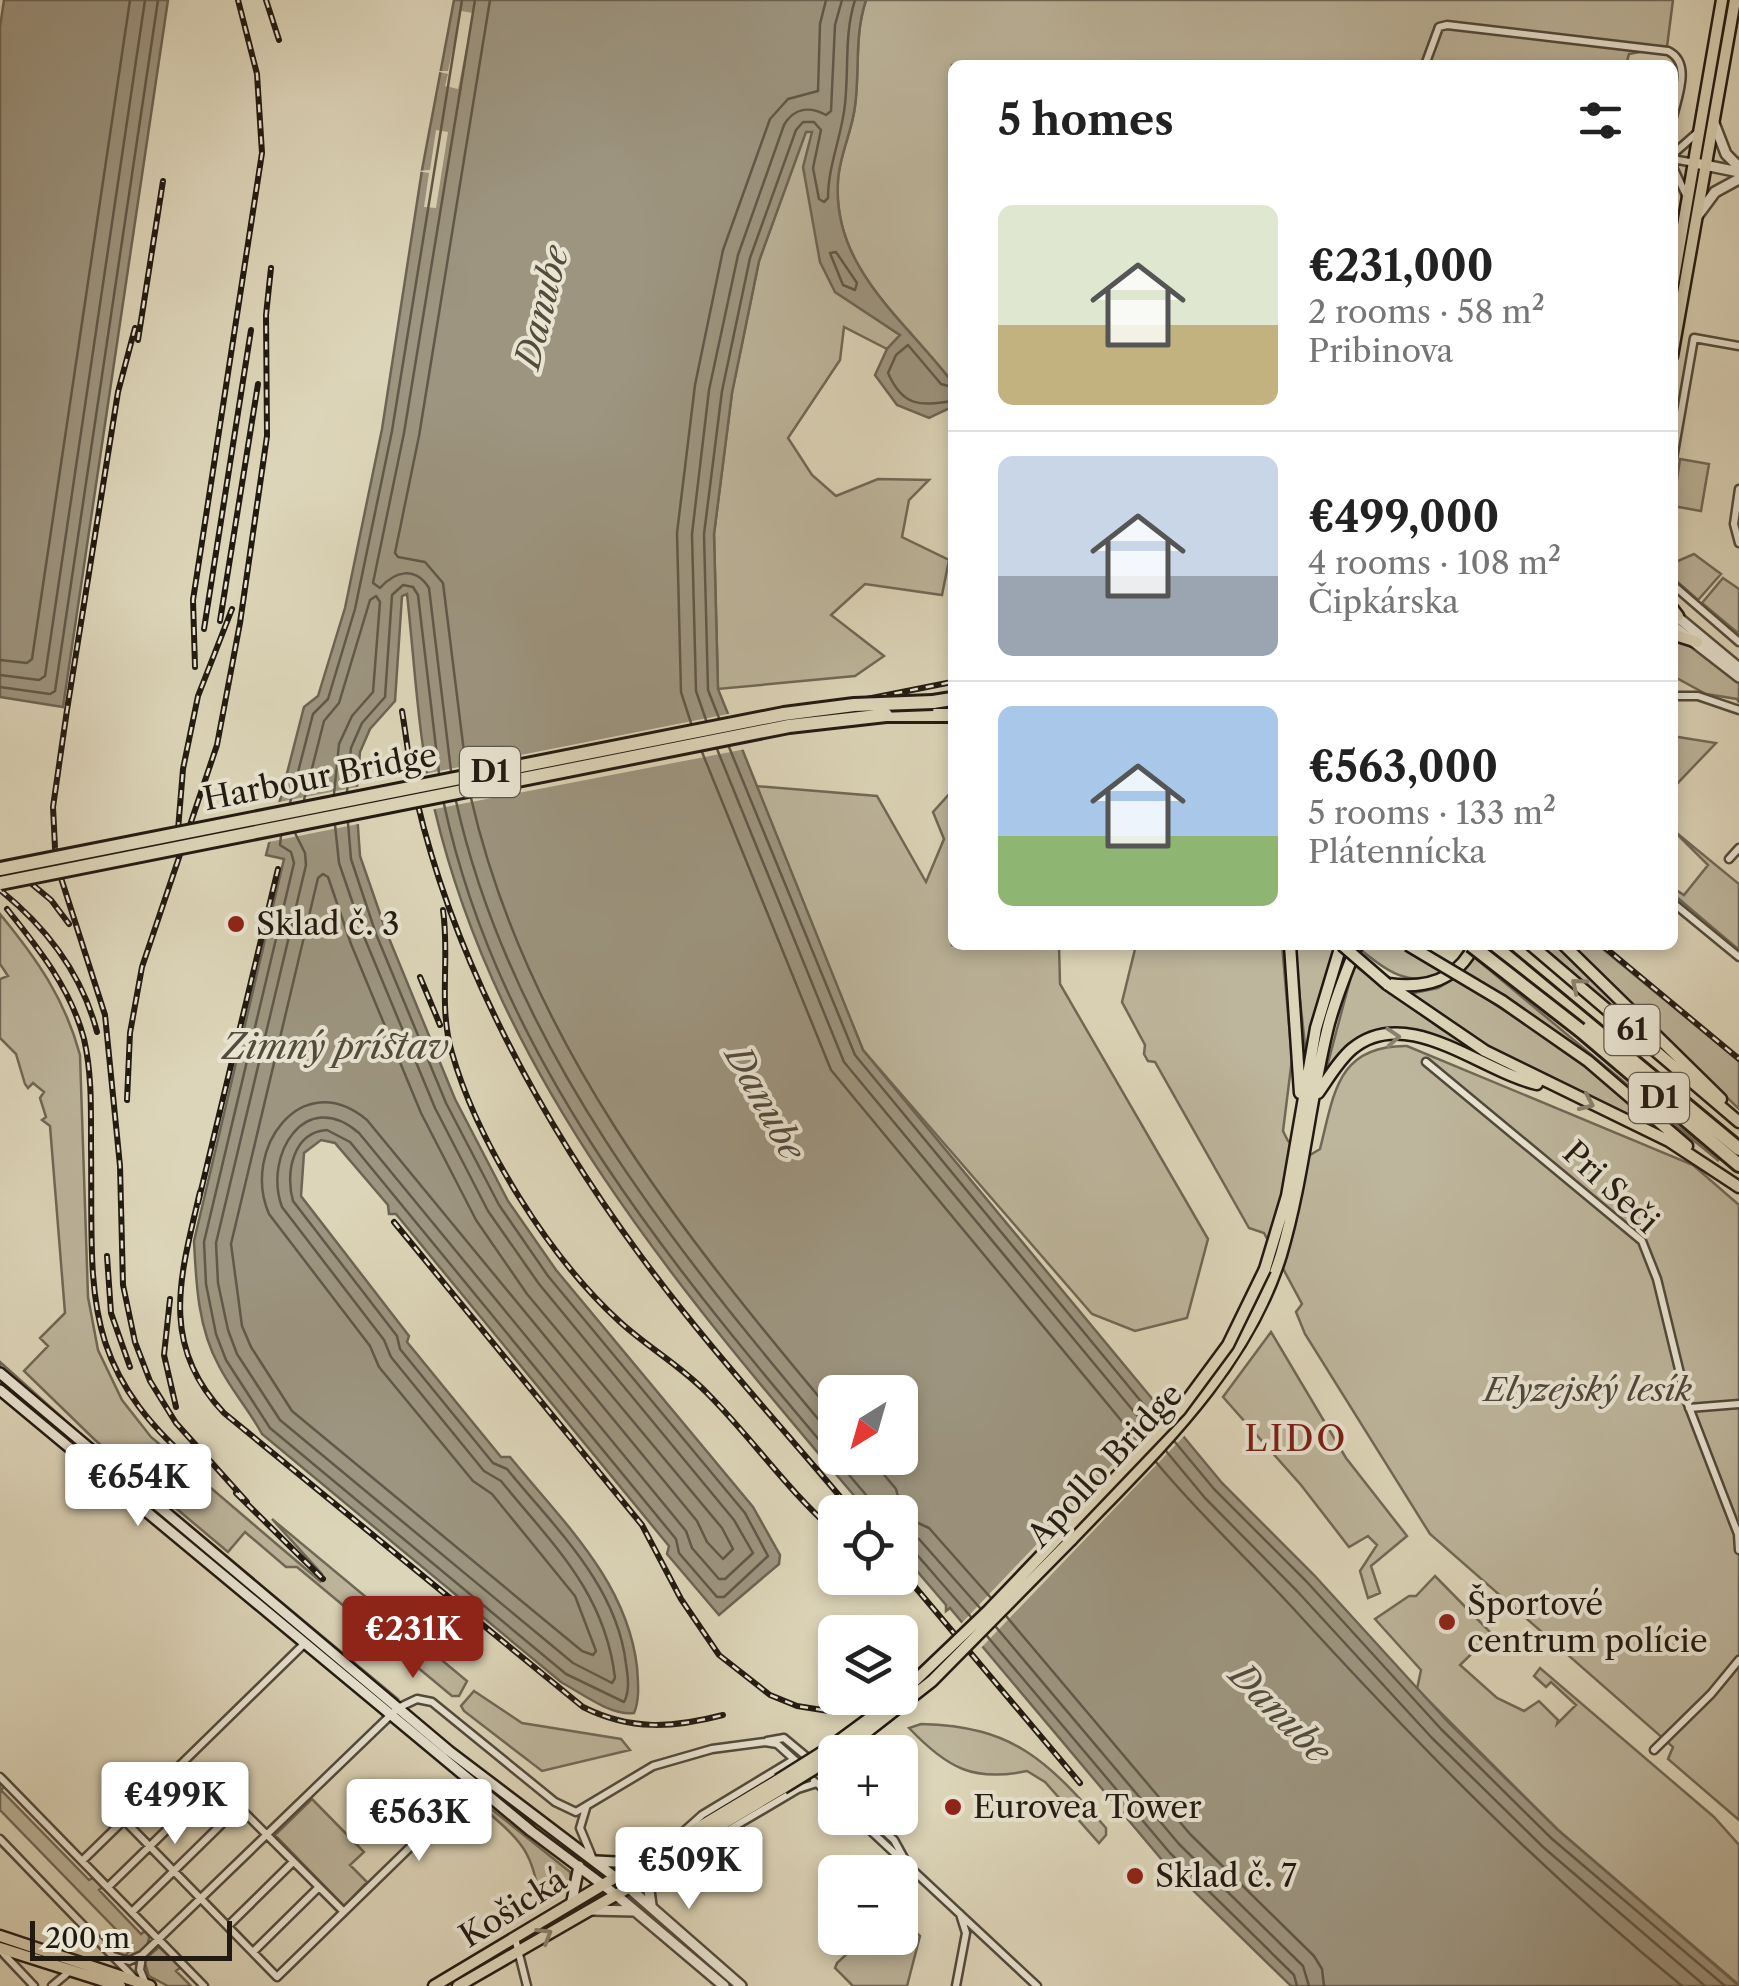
<!DOCTYPE html>
<html lang="en">
<head>
<meta charset="utf-8">
<style>
	:root { --surface:#fff; --page:#f2f2f2; --text:#222; --muted:#767676; --line:#e0e0e0; --accent:#8f2418 }
	body { margin:0; font-family:"Libre Caslon Text",serif; background:var(--page); color:var(--text); height:100vh; display:flex; flex-direction:column; font-size:38px; white-space:nowrap }
	* { box-sizing:border-box; margin:0 }
	p { font-size:32px; color:var(--muted) }
	.icon { flex:none; width:55px; height:55px; fill:none; stroke:currentColor; stroke-width:2; stroke-linecap:round; stroke-linejoin:round }
	.map { position:relative; flex:1; overflow:hidden }
	.details { position:absolute; left:948px; top:60px; width:730px; height:890px; display:flex; flex-direction:column; background:var(--surface); border-radius:15px; box-shadow:0 5px 15px #0003 }
	.details>* { flex:none }
	.needle { width:65px; rotate:217deg }
	.controls { position:absolute; left:818px; top:1375px; display:grid; gap:20px }
	.controls a { display:grid; place-items:center; width:100px; height:100px; border-radius:15px; background:var(--surface); box-shadow:0 5px 15px #0003; font-size:50px }
	.scale { position:absolute; left:30px; bottom:25px; width:202px; box-sizing:border-box; padding-left:10px; border:5px solid #221a11; border-top:0; font-size:28px; line-height:35px; white-space:nowrap; color:#221a11; -webkit-text-stroke:8px #e9e4d2; paint-order:stroke }
	.price { position:absolute; translate:-50% -85px; padding:0 22px; border-radius:10px; background:#fff; color:#222; font-size:32px; line-height:65px; filter:drop-shadow(0 2px 5px #0008) }
	.price::after { content:''; position:absolute; left:50%; top:60px; width:30px; height:22px; margin-left:-15px; background:inherit; clip-path:polygon(0 0,100% 0,50% 100%) }
	.price.active { background:var(--accent); color:#fff }
	ul { padding:0; list-style:none }
	li { display:flex; align-items:center; gap:30px; height:250px; padding:0 50px }
	li+li { border-top:2px solid var(--line) }
	li span { display:grid; place-items:center; flex:none; width:280px; height:200px; border-radius:15px; color:#555 }
	li>.icon { margin-inline-start:auto }
	span .icon { width:120px; height:120px; fill:#fffc; stroke-width:1 }
	li b { font-size:42px }
	h2 { display:flex; justify-content:space-between; align-items:center; height:120px; padding:0 50px; font-size:42px }
	.map>svg:first-child { display:block }
	.green { fill:#bdb59c; stroke:#706856; stroke-width:2.5 }
	.water { fill:#9d9580; stroke:#6c6454; stroke-width:2.5; fill-rule:evenodd }
	.pier { fill:#ddd5b9 }
	.lines { fill:none; stroke-linecap:round; stroke-linejoin:round }
	.shore { stroke:#605848; stroke-width:2.5 }
	.minor-casing { stroke:#51493b; stroke-width:11 }
	.tertiary-casing { stroke:#51493b; stroke-width:14 }
	.secondary-casing { stroke:#221a11; stroke-width:14 }
	.primary-casing { stroke:#221a11; stroke-width:15 }
	.motorway-casing { stroke:#221a11; stroke-width:18 }
	.minor { stroke:#e9e4d2; stroke-width:6 }
	.tertiary { stroke:#e9e4d2; stroke-width:9 }
	.secondary { stroke:#e9e4d2; stroke-width:9 }
	.primary { stroke:#ddd5b9; stroke-width:10 }
	.motorway { stroke:#ddd5b9; stroke-width:12 }
	.rail-casing { stroke:#221a11; stroke-width:6 }
	.rail { stroke:#e9e4d2; stroke-width:2.5; stroke-dasharray:8; stroke-linecap:butt }
	.primary-bridge-casing { stroke:#221a11; stroke-width:15; stroke-linecap:butt }
	.motorway-bridge-casing { stroke:#221a11; stroke-width:18; stroke-linecap:butt }
	.primary-bridge { stroke:#ddd5b9; stroke-width:10 }
	.motorway-bridge { stroke:#ddd5b9; stroke-width:12 }
	.oneway { stroke:#89816d }
	.poi-dot { fill:#8f2418; stroke:#e9e4d2; stroke-width:4 }
	.labels { text-anchor:middle; stroke-width:8; stroke-linejoin:round; paint-order:stroke }
	.shield { fill:#e9e4d2; stroke:#5e574b; stroke-width:2.5 }
	.shield-label { font-size:30px; font-weight:bold; fill:#221a11 }
	.street-label { font-size:32px; fill:#221a11; stroke:#e9e4d2 }
	.poi-label { font-size:32px; fill:#221a11; stroke:#e9e4d2; text-anchor:start }
	.park-label { font-size:32px; font-style:italic; fill:#50483b; stroke:#e9e4d2 }
	.water-label { font-size:35px; font-style:italic; fill:#534b3d; stroke:#e9e4d2 }
	.neighbourhood-label { font-size:35px; letter-spacing:2.5px; fill:#7a1f14; stroke:#e9e4d2 }
</style>
</head>
<body>
<div class="map">
<svg width="1739" height="1986" viewBox="0 0 1739 1986">
	<rect width="100%" height="100%" fill="#ddd5b9"/>
	<filter id="stains"><feTurbulence type="fractalNoise" baseFrequency=".002" numOctaves="4"/><feColorMatrix values="0 0 0 0 .2 0 0 0 0 .09 0 0 0 0 .02 0 0 0 .5 -.17"/></filter>
	<radialGradient id="worn" r=".72"><stop offset=".6" stop-color="#630" stop-opacity="0"/><stop offset="1" stop-color="#630" stop-opacity=".3"/></radialGradient>
	<path class="green" d="M866,0H1673L1667,47L1629,54L1626,65H1426L1433,37L1422,65H952V382C905,320 832,268 838,181C839,156 852,132 855,106C860,70 854,36 866,0Z
		M812,131L835,292L900,335L887,349L844,327L840,360L788,438L812,475L836,496L878,479L929,480L909,500L902,537L949,560L942,595L865,584L831,615L884,656L855,676L718,689L714,534L732,392L759,261L805,132Z
		M1680,459L1709,464L1701,511L1673,506Z
		M1694,554L1721,574L1698,600L1673,578V563Z
		M1723,578L1739,589V634L1702,603Z
		M1672,637L1697,648L1739,683V703L1737,699L1706,694L1673,676Z
		M1672,736L1716,743L1673,788H1672Z
		M755,786L877,796L926,882L944,839L933,812L952,791V945H1059L1060,984L1208,1239L1187,1318L1135,1331L1092,1314L863,1050Z
		M1673,830L1739,884V950L1673,894V888L1684,895L1708,865Z
		M0,914C37,959 65,999 80,1055L88,1297L98,1350L122,1400L151,1437L320,1581L322,1574L272,1519L467,1681L459,1696H452L297,1567H286L245,1532L228,1552L95,1440L24,1371L48,1346L40,1338L65,1313L50,1126L42,1120L46,1117L40,1098L44,1092L33,1083L28,1088L25,1084L16,1054L0,1038V979L8,976L0,964Z
		M1136,945H1282L1292,1059L1283,1131L1288,1141L1310,1155L1320,1149C1334,1094 1337,1045 1407,1046L1693,1165L1739,1205V1820L1668,1759L1673,1747L1430,1534L1305,1334L1296,1312L1302,1304L1264,1233L1249,1228L1155,1062L1148,1061L1144,1054L1145,1045L1122,1002Z
		M1294,945L1336,948L1306,1054Z
		M1362,945H1398L1444,973C1409,988 1386,971 1360,949Z
		M1540,945H1557L1704,1085Z
		M1569,945H1598L1739,1061V1109Z
		M1474,957L1719,1161L1581,1049L1464,971Z
		M1354,965L1441,1029L1500,1065C1440,1040 1368,1004 1325,1074Z
		M1455,978L1578,1059L1677,1139L1538,1074L1476,1041L1409,994L1438,988Z
		M1271,1332L1346,1458L1407,1536L1371,1566L1380,1593L1368,1598L1360,1571L1377,1545L1368,1536L1349,1547L1301,1485L1223,1397Z
		M0,1362L95,1447L399,1700L84,1441L0,1367Z
		M1435,1576L1492,1634L1460,1665L1497,1698L1524,1711L1539,1701L1558,1720L1557,1724L1576,1705L1551,1682L1546,1687L1534,1676L1540,1668L1714,1817L1739,1845V1985L1558,1830L1417,1689L1421,1670L1375,1619L1409,1596H1416Z
		M474,1691L522,1723L621,1739L630,1750L542,1771L464,1711L461,1706Z
		M921,1724C1015,1726 1048,1762 1106,1828V1835L1099,1843L1045,1782L1027,1771C974,1782 948,1769 909,1728Z
		M0,1781L5,1786L1,1790L89,1880L93,1878L103,1886L99,1890L141,1934L145,1931L149,1935C150,1949 136,1957 124,1957L133,1947L0,1810Z
		M475,1796L570,1872L571,1884L540,1904C533,1844 516,1838 473,1799Z
		M312,1799L364,1852L350,1865L367,1882L344,1906L275,1835Z
		M900,1918L920,1936L907,1986H853L835,1968L837,1963L864,1938H900Z
		M159,1947L181,1967L176,1971L191,1986H168L149,1976L144,1960Z"/>
	<path class="water" d="M4,0H168L63,707L0,697V27Z
		M454,0H866C854,36 860,70 855,106C852,132 839,156 838,181C832,268 905,320 952,382V407L929,418L897,405L875,375L887,349L900,335L835,292L820,262L803,167L812,132H806L759,261L732,393L714,534L718,689L863,1050L1222,1483L1314,1575L1448,1722L1558,1830L1739,1986H1291L1162,1860L950,1608L946,1611V1605L900,1551V1512H868C690,1302 501,1087 435,811C418,741 415,666 407,594L402,596L395,701L370,729L360,752L356,799L360,856L386,931L455,1099L508,1201L556,1270L753,1507L780,1555L779,1564L719,1615L667,1554L669,1546L396,1214H389L388,1205L335,1143L321,1140L304,1153L301,1196L409,1336L407,1342L501,1457H510C562,1521 627,1581 637,1667C638,1682 640,1699 634,1713C611,1716 581,1693 561,1682L262,1434C250,1411 231,1390 219,1366C198,1328 196,1283 194,1241L284,859L266,855L304,707L318,696L345,608L382,429L422,170ZM835,1392H900V1458H835Z"/>
	<path class="pier" d="M461,11L473,13L458,89L445,86L448,74L435,71H448Z
		M436,130L448,132L436,208L424,207L429,173L417,171L430,170Z
		M733,713L746,749L430,810L424,774Z
		M362,786L363,823L264,843L274,803Z
		M1166,1408L1187,1433L979,1650L959,1626Z"/>
	<g class="lines">
		<path class="shore" d="M836,252L857,283L855,290L843,285L830,253Z
			M952,387L941,384L908,345L896,355L888,373C903,407 920,406 952,401
			M0,660L27,663L32,659L130,0
			M0,675L39,680L45,676L145,0
			M0,687L50,694L55,691L158,0
			M719,718L708,690L704,534L722,391L750,258L796,130L803,122H814L821,130L813,168L819,199L824,202L828,198C828,165 842,136 845,104C849,68 844,35 855,0
			M706,720L696,691L692,534L709,390L738,255L784,125C794,108 809,106 826,115L831,111L835,25L842,0
			M691,723L681,692L677,533L695,385L723,250L770,119L788,99L818,91L820,24L826,0
			M729,747L855,1055L1158,1422
			M717,749L844,1062L1150,1431
			M702,752L831,1070L1139,1442
			M466,768L443,583L425,562L398,557L395,553L419,436L490,0
			M451,771L429,588C415,566 395,571 380,588L373,583L404,433L475,0
			M347,792L351,748L362,723L385,697L392,595L403,585L413,587L418,595L439,773
			M471,798C526,1038 680,1232 835,1416
			M304,800L324,721L339,703L370,600L376,596L380,602L373,692L352,716L339,744L334,794
			M456,801C511,1049 676,1250 835,1439
			M290,803L313,714L328,699L355,609L392,431L462,0
			M444,804C503,1077 696,1295 872,1502L874,1512
			M295,833L305,853L306,865L216,1243L218,1283L228,1330L237,1354L280,1420L573,1663L612,1683L615,1678C605,1592 553,1545 501,1481L484,1471L391,1357L384,1340L282,1207C263,1156 305,1086 359,1133L686,1531L692,1548L719,1579H725L753,1553L734,1520L539,1284L488,1211L435,1108L365,939L339,863L335,825
			M281,836L280,845L291,852L294,863L204,1242L206,1284L216,1334L226,1360L270,1428L566,1674L624,1702C630,1691 628,1677 626,1664C617,1585 555,1528 507,1469L493,1463L400,1349L397,1336L293,1201C285,1173 293,1132 327,1130L350,1142L676,1539L679,1553L717,1597H724L768,1556L745,1513L548,1276L499,1205L446,1103L376,934L351,859L348,823
			M323,874L328,877L351,944L421,1113L476,1220L527,1294L722,1528L733,1549L723,1559L707,1542L697,1521L367,1120C301,1065 241,1150 269,1214L370,1346L379,1367L473,1481L492,1494L575,1596L596,1651L593,1655L582,1651L292,1411L251,1347L242,1326L231,1244L318,878Z
			M1175,1442L1214,1489L1307,1582L1441,1729L1551,1838L1725,1986
			M1166,1451L1205,1498L1297,1591L1432,1738L1543,1847L1705,1986
			M870,1458L896,1489L903,1516L929,1528L991,1598
			M1156,1462C1198,1513 1246,1557 1291,1606C1414,1741 1540,1870 1682,1986
			M900,1533L919,1539L980,1608
			M900,1545L912,1549L971,1617
			M1006,1616L1190,1834L1314,1956L1322,1969L1324,1986
			M996,1627L1179,1844L1303,1966L1309,1986
			M987,1636L1170,1853L1294,1975L1297,1986"/>
		<g class="minor-casing">
			<path id="minor" d="M1425,65L1439,27L1447,25L1668,51C1693,63 1677,98 1672,121
				M1672,155L1697,133
				M1672,159L1695,163
				M1672,165L1686,195
				M1672,464L1694,338L1739,346
				M1739,489L1734,524L1739,543
				M1672,584L1739,642
				M1672,696H1698L1739,710
				M1729,859L1739,848
				M1672,902L1739,957
				M1426,1062L1642,1241L1657,1279L1687,1402L1738,1534L1739,1550
				M1689,1408L1739,1404
				M767,1741L784,1738L808,1758
				M1654,1750L1711,1694L1739,1660
				M820,1770L835,1785
				M0,1777L204,1986
				M814,1781L835,1798
				M586,1808L580,1828L592,1857
				M857,1818L1037,1986
				M870,1818L894,1840L905,1860
				M124,1820L277,1977L475,1784
				M683,1832L702,1815L793,1760
				M0,1839L133,1977
				M698,1848L798,1789L817,1783
				M82,1861L305,1643
				M108,1887L189,1808
				M132,1912L239,1807L344,1912
				M228,1926L293,1862
				M515,1938L527,1986
				M1,1951L34,1986
				M253,1952L319,1887
				M113,1956L129,1961L142,1955L398,1708L417,1699L432,1702L555,1802L576,1812L653,1766L712,1749L765,1742L777,1744L797,1762
				M142,1956L140,1970L145,1982
				M52,1986L70,1971
				M956,1986L966,1933L960,1914"/>
		</g>
		<g class="tertiary-casing">
			<path id="tertiary" d="M1714,123L1726,154L1739,167
				M1695,163L1739,172
				M1698,215L1715,192L1739,179
				M1675,615L1739,668
				M1672,625L1739,677
				M628,1887L741,1986
				M615,1894L724,1986
				M651,1905L649,1890L658,1871
				M590,1910L635,1911"/>
		</g>
		<g class="secondary-casing">
			<path id="secondary" d="M0,1373L449,1751L628,1887
				M0,1390L531,1831L615,1894
				M596,1861L635,1863
				M572,1901L579,1866"/>
		</g>
		<g class="primary-casing">
			<path id="primary" d="M1672,289L1722,0
				M1672,356L1735,0
				M1672,608L1678,616
				M1672,634L1697,642
				M1290,945L1300,1093
				M1531,945L1739,1122
				M1564,945L1721,1099
				M1387,984L1485,1051L1669,1141L1739,1187
				M1388,984C1425,989 1458,980 1474,945
				M1502,1001L1588,1061L1687,1146
				M1318,1093C1328,1079 1338,1061 1352,1049C1407,1003 1482,1072 1537,1084
				M1265,1269L1287,1196L1316,1028L1341,945
				M1071,1540C1153,1454 1245,1371 1281,1255C1303,1181 1309,1105 1327,1031C1334,1001 1346,973 1357,945
				M0,1936L150,1986
				M0,1948L120,1986
				M434,1986L778,1780
				M458,1986L680,1858L711,1831L783,1788"/>
		</g>
		<g class="motorway-casing">
			<path id="motorway" d="M933,702L952,699
				M886,715H952
				M1493,945L1739,1149
				M1580,1030L1739,1165"/>
		</g>
		<use href="#minor" class="minor"/>
		<use href="#tertiary" class="tertiary"/>
		<use href="#secondary" class="secondary"/>
		<use href="#primary" class="primary"/>
		<use href="#motorway" class="motorway"/>
		<g class="rail-casing">
			<path id="rail" d="M266,0L279,40
				M135,328L118,392L67,710L53,807L55,848L61,878L105,1015L120,1166L123,1285L135,1342L150,1381L176,1423L247,1502
				M138,340L163,181
				M220,621L258,384
				M204,629L251,330
				M195,667L193,600L262,153L257,74L238,0
				M402,711C407,741 410,772 417,801C455,963 542,1122 640,1255C706,1345 782,1427 853,1512
				M178,830L183,769L198,696L232,609
				M9,865L51,900L69,924
				M0,872L952,682
				M0,890C46,927 82,974 97,1032
				M7,909C39,949 71,989 84,1039C92,1074 91,1110 91,1145C93,1297 77,1367 204,1473
				M443,910C450,958 438,1006 452,1053C478,1144 550,1258 619,1321C647,1347 680,1365 707,1393C752,1438 787,1490 835,1532
				M1602,945L1739,1059
				M420,977L440,1025
				M127,1100L130,1033L142,967L217,745L240,623L267,436L266,315L271,268
				M200,1192C181,1274 158,1344 224,1413L583,1707C631,1731 673,1728 723,1715
				M198,1203L278,869
				M394,1222L642,1525L681,1599L719,1655L770,1695L797,1706L835,1712
				M107,1256L111,1313L130,1367
				M170,1299L164,1355L176,1407
				M236,1493L323,1579
				M900,1569L1080,1783"/>
		</g>
		<use href="#rail" class="rail"/>
		<g class="primary-bridge-casing">
			<path id="primary-bridge" d="M1342,945L1387,984
				M1408,945L1502,1001
				M900,1695L989,1610L1180,1410L1228,1345L1265,1269
				M841,1752L932,1681L1071,1540
				M778,1780L829,1748L897,1698
				M783,1788L835,1756"/>
		</g>
		<g class="motorway-bridge-casing">
			<path id="motorway-bridge" d="M0,869L784,714L854,705L933,702
				M0,883L789,726L886,715
				M1471,945L1580,1030"/>
		</g>
		<use href="#primary-bridge" class="primary-bridge"/>
		<use href="#motorway-bridge" class="motorway-bridge"/>
	</g>
	<defs><path id="oneway-chevron" d="M-2-3.5L2.5 0L-2 3.5" fill="none" stroke-width="1.6" stroke-linecap="round" stroke-linejoin="round" transform="scale(2.5)"/></defs>
	<g class="oneway">
		<use href="#oneway-chevron" transform="translate(1578 985) rotate(-140)"/>
		<use href="#oneway-chevron" transform="translate(1393 1037) rotate(-4)"/>
		<use href="#oneway-chevron" transform="translate(1587 1103) rotate(24)"/>
		<use href="#oneway-chevron" transform="translate(545 1935) rotate(-31)"/>
	</g>
	<g class="poi-dot">
		<circle cx="236" cy="924" r="10"/>
		<circle cx="1447" cy="1622" r="10"/>
		<circle cx="953" cy="1807" r="10"/>
		<circle cx="1135" cy="1876" r="10"/>
	</g>
	<g class="labels">
		<g class="shield">
			<rect x="460" y="747" width="60" height="50" rx="8"/>
			<rect x="1604.5" y="1005" width="55" height="50" rx="8"/>
			<rect x="1629" y="1073" width="60" height="50" rx="8"/>
		</g>
		<g class="shield-label">
			<text x="490" y="782">D1</text>
			<text x="1632" y="1040">61</text>
			<text x="1659" y="1108">D1</text>
		</g>
		<g class="street-label">
			<text transform="translate(320 777) rotate(-11)" y="11">Harbour Bridge</text>
			<text transform="translate(1611 1187) rotate(43)" y="11">Pri Seči</text>
			<text transform="translate(1105 1465) rotate(-47)" y="11">Apollo Bridge</text>
			<text transform="translate(513 1908) rotate(-32)" y="11">Košická</text>
		</g>
		<g class="poi-label">
			<text x="256" y="935">Sklad č. 3</text>
			<text x="1467" y="1615">Športové<tspan x="1467" dy="37">centrum polície</tspan></text>
			<text x="973" y="1818">Eurovea Tower</text>
			<text x="1155" y="1887">Sklad č. 7</text>
		</g>
		<g class="park-label">
			<text x="1588" y="1401">Elyzejský lesík</text>
		</g>
		<g class="water-label">
			<text transform="translate(542 307) rotate(-76)" y="12">Danube</text>
			<text x="335" y="1059">Zimný prístav</text>
			<text transform="translate(765 1103) rotate(61)" y="12">Danube</text>
			<text transform="translate(1280 1713) rotate(45)" y="12">Danube</text>
		</g>
		<g class="neighbourhood-label">
			<text x="1296" y="1451">LIDO</text>
		</g>
	</g>
	<rect width="100%" height="100%" filter="url(#stains)"/>
	<rect width="100%" height="100%" fill="url(#worn)"/>
</svg>
<div class="controls">
<a><svg class="needle" viewBox="-14 -14 28 28"><path d="M0-13l5 13h-10z" fill="#e53935"/><path d="M0 13l5-13h-10z" fill="#767676"/></svg></a>
<a><svg class="icon" aria-label="locate" viewBox="0 0 24 24"><circle cx="12" cy="12" r="6"/><path d="M12 2v4M12 18v4M2 12h4M18 12h4"/></svg></a>
<a><svg class="icon" aria-label="layers" viewBox="0 0 24 24"><path d="M12 4l9 5-9 5-9-5zM3 14l9 5 9-5"/></svg></a>
<a>+</a>
<a>−</a>
</div>
<div class="scale">200 m</div>
<b class="price" style="left:138px;top:1529px">€654K</b>
<b class="price active" style="left:413px;top:1681px">€231K</b>
<b class="price" style="left:175px;top:1847px">€499K</b>
<b class="price" style="left:419px;top:1864px">€563K</b>
<b class="price" style="left:689px;top:1912px">€509K</b>
<section class="details">
<h2>5 homes<svg class="icon" aria-label="filters" viewBox="0 0 24 24"><path d="M4 7h16M4 17h16"/><circle cx="9" cy="7" r="2"/><circle cx="15" cy="17" r="2"/></svg></h2>
<ul>
<li><span style="background:linear-gradient(#dfe7d0 60%,#c2b280 0)"><svg class="icon" aria-label="home" viewBox="0 0 24 24"><path d="M3 11l9-7 9 7M6 9v11h12V9"/></svg></span><div><b>€231,000</b><p>2 rooms · 58 m²</p><p>Pribinova</p></div></li>
<li><span style="background:linear-gradient(#c9d6e8 60%,#9aa5b1 0)"><svg class="icon" aria-label="home" viewBox="0 0 24 24"><path d="M3 11l9-7 9 7M6 9v11h12V9"/></svg></span><div><b>€499,000</b><p>4 rooms · 108 m²</p><p>Čipkárska</p></div></li>
<li><span style="background:linear-gradient(#a9c7e8 65%,#8fb573 0)"><svg class="icon" aria-label="home" viewBox="0 0 24 24"><path d="M3 11l9-7 9 7M6 9v11h12V9"/></svg></span><div><b>€563,000</b><p>5 rooms · 133 m²</p><p>Plátennícka</p></div></li>
</ul>
</section>
</div>
</body>
</html>
